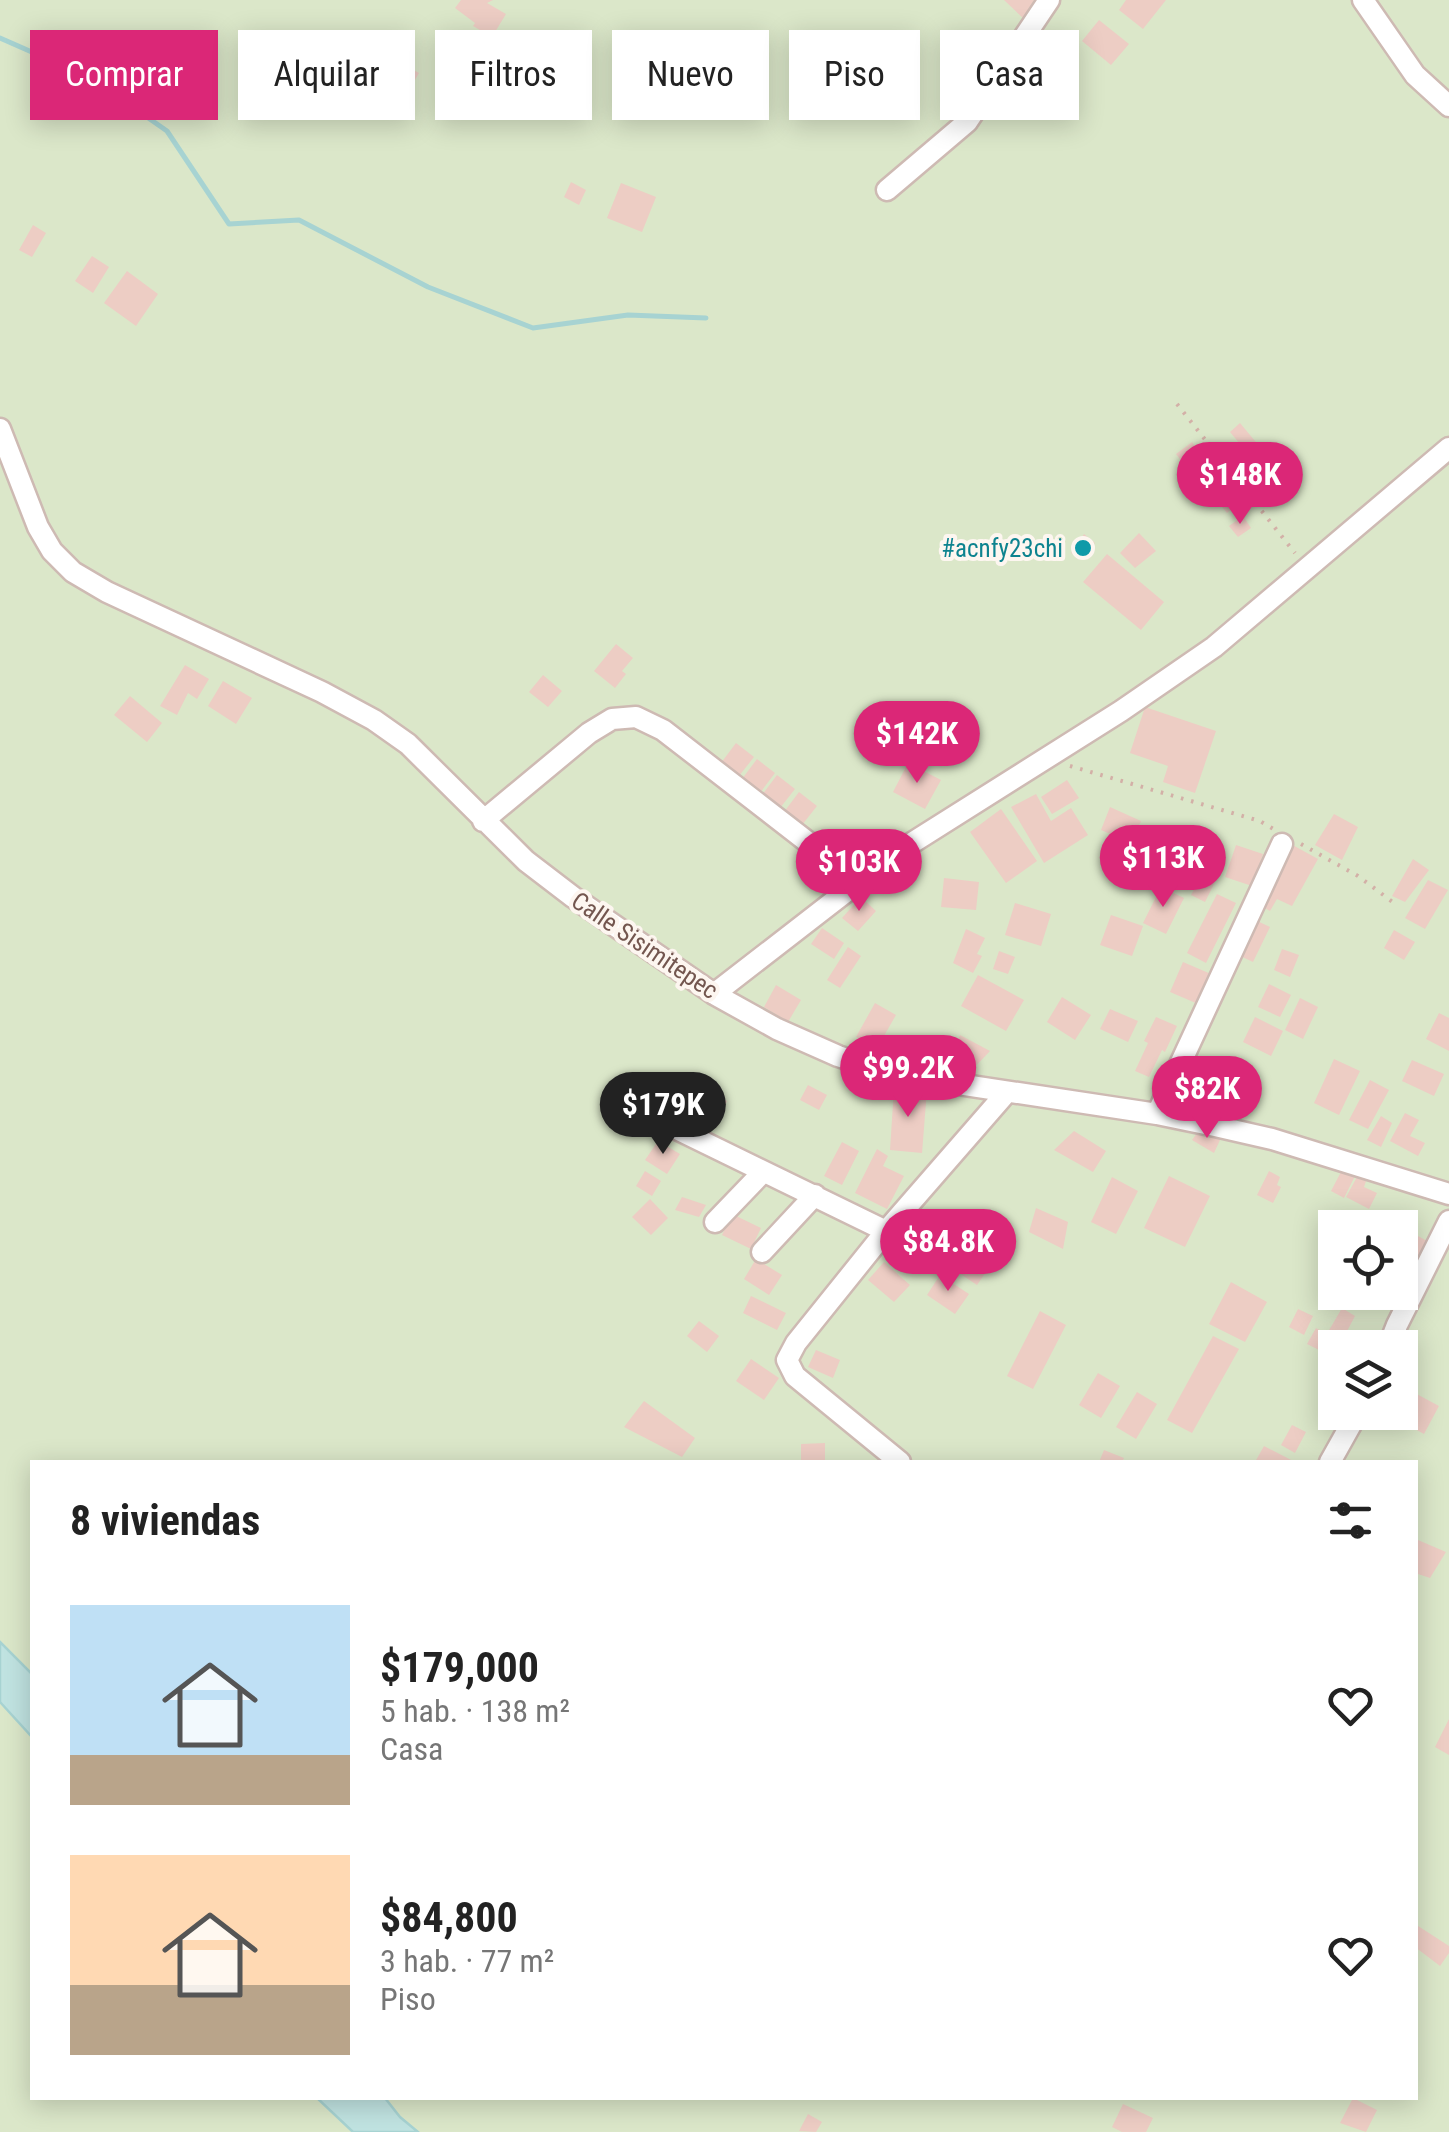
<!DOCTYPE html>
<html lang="es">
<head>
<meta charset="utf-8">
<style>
	:root { --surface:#fff; --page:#f2f2f2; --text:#222; --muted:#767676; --accent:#db2777 }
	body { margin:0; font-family:"Roboto Condensed",sans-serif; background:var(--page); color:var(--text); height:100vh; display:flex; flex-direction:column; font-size:38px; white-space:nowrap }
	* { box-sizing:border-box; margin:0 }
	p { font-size:32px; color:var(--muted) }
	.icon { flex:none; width:55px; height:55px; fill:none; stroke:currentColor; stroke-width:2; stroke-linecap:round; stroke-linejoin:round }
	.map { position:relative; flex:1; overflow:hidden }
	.panel { position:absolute; left:30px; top:1460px; width:1388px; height:640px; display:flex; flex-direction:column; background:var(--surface); border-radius:0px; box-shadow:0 5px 25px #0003 }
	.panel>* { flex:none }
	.banner { position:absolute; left:30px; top:30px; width:1390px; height:90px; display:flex; gap:20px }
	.fabs { position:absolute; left:1318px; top:1210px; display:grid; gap:20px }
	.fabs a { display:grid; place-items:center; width:100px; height:100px; border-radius:0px; background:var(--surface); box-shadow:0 5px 25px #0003; font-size:50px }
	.price { position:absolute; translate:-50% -85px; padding:0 22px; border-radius:35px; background:var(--accent); color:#fff; font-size:32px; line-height:65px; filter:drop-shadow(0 2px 5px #0008) }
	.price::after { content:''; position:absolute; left:50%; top:60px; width:30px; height:22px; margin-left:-15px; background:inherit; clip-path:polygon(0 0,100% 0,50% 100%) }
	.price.active { background:#222; color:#fff }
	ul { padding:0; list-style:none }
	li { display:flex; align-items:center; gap:30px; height:250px; padding:0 40px }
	li span { display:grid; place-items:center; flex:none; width:280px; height:200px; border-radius:0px; color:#555 }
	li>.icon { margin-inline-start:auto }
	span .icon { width:120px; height:120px; fill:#fffc; stroke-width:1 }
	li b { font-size:42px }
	h2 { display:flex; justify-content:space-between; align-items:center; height:120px; padding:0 40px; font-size:42px }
	.pill { padding:0 35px; border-radius:0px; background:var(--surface); box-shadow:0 5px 25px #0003; font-size:35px; line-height:90px }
	.pill.active { background:var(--accent); color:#fff }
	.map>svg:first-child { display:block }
	.green { fill:#dbe7c9; fill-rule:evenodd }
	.water { fill:#c0e3e1; stroke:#a7d3d2; stroke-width:2.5 }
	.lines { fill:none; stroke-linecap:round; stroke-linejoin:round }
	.stream { stroke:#a7d3d2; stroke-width:5 }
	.building { fill:#edcdc4 }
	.minor-casing { stroke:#cebab3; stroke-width:25 }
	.path { stroke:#d3b0a7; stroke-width:4; stroke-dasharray:2.5 8; stroke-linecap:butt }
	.minor { stroke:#fff; stroke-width:20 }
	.culture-dot { fill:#0f9aa8; stroke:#fdf6f0; stroke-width:4 }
	.labels { text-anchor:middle; stroke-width:8; stroke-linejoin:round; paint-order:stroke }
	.culture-label { font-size:25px; fill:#0d838f; stroke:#fdf6f0; text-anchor:end }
	.street-label { font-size:25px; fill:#73564f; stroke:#fdf6f0 }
</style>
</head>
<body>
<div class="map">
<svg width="1449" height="2132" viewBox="0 0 1449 2132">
	<rect width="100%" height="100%" fill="#fbf1ea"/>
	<path class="green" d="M0,0H1449V2132H0ZM1335,1228H1400V1292H1335ZM1335,1348H1400V1412H1335ZM32,1462H1415V2098H32Z"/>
	<path class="water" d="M0,1642L32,1674V1737L0,1702Z
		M317,2098H385L400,2117L418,2132H353Z"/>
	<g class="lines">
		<path class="stream" d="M0,38L91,78L167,131L229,224L299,220L428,287L533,328L628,315L706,318"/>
	</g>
	<path class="building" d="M461,0H493L487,3L506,14L492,37L473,26L475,23L455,8Z
		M1004,0H1034L1024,19Z
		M1126,0H1166L1143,29L1119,10Z
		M1099,20L1129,44L1111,65L1082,41Z
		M498,50L545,79L532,100L486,70Z
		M684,57L714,79L692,109L662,88Z
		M392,58L419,73L408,92L381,78Z
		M571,182L586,190L579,205L564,197Z
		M621,183L656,197L642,232L607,218Z
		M33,225L46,233L32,257L19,250Z
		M92,256L109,267L93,293L75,281Z
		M127,271L158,294L136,326L104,303Z
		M1240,423L1265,453L1255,462L1230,432Z
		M1192,442L1215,473L1199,484L1176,454Z
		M1223,484L1240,502L1227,513L1211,494Z
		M1243,516L1251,528L1238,537L1229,526Z
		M1139,533L1156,551L1135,568L1120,553Z
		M1084,534L1095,543L1080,559L1071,553Z
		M1107,554L1164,602L1141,630L1083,582Z
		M616,644L633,658L622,671L626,674L615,688L594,671Z
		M185,665L209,679L197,699L188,693L177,715L160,706Z
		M543,675L562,691L548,707L529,692Z
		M223,681L252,698L236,724L208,706Z
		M130,696L162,723L147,742L114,715Z
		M1145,707L1216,731L1195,793L1163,782L1168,766L1130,753Z
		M736,743L754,757L739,776L721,763Z
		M757,759L775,773L760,793L742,779Z
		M908,763L941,780L925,809L893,792Z
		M777,775L795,789L780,808L762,795Z
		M1067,780L1079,798L1052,814L1041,797Z
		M799,792L817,806L802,825L784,812Z
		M1036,794L1051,821L1071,808L1088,835L1044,863L1011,807Z
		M1110,807L1141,821L1131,843L1101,830Z
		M1001,809L1037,861L1006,883L970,832Z
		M1334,814L1358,827L1342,860L1315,845Z
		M849,832L867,845L853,865L835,851Z
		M1289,843L1318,859L1292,906L1277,899L1270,911L1256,903Z
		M1236,845L1263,854L1252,886L1225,877Z
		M1143,849L1172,865L1162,883L1133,867Z
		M1413,859L1429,870L1405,902L1392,896Z
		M1202,874L1216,880L1205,902L1191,895Z
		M944,878L979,882L976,910L941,907Z
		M1428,880L1448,890L1425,929L1405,918Z
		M1161,887L1184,898L1166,934L1143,923Z
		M1217,894L1236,903L1206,963L1187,953Z
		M861,897L876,911L858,931L842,918Z
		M1015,903L1051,914L1041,946L1005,935Z
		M1111,915L1143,926L1132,956L1100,945Z
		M1253,919L1270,927L1253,962L1236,954Z
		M822,928L844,943L834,959L811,944Z
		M966,929L985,938L977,954L982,956L973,973L953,963Z
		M1394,930L1415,942L1404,960L1384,948Z
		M848,947L861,956L840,988L827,980Z
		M1282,949L1299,955L1290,977L1274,970Z
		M999,951L1015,957L1008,974L993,969Z
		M1183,962L1211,974L1198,1004L1170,992Z
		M978,975L1024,1000L1006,1031L961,1006Z
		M1269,984L1291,995L1280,1017L1258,1007Z
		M776,985L801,1000L788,1022L764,1007Z
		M1062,997L1091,1015L1075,1040L1047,1022Z
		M1300,998L1318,1007L1303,1039L1285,1030Z
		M875,1003L896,1015L877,1048L856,1037Z
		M1110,1009L1138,1021L1128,1042L1100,1029Z
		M1439,1013L1449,1018V1051L1426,1039Z
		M1156,1017L1177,1026L1165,1052L1162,1050L1149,1077L1135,1071L1148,1043L1144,1041Z
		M1255,1017L1283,1031L1271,1056L1243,1042Z
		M960,1035L990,1051L974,1068L948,1063Z
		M1334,1059L1360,1071L1339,1115L1314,1103Z
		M1412,1060L1444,1074L1434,1096L1402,1081Z
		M1370,1080L1389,1090L1368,1129L1349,1120Z
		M808,1085L827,1095L819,1110L800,1100Z
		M894,1088L927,1090L922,1153L890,1150Z
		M710,1092L727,1101L717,1121L700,1113Z
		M659,1093L681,1101L674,1119L652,1110Z
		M1405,1113L1419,1120L1410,1136L1425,1143L1418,1156L1390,1141Z
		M1381,1116L1392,1123L1381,1147L1367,1140Z
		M1200,1129L1220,1140L1214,1153L1192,1140Z
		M1074,1131L1106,1151L1093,1172L1054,1150Z
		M658,1141L680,1154L667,1174L645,1160Z
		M842,1142L859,1151L842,1185L824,1176Z
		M877,1149L888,1156L883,1166L904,1176L887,1209L855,1193Z
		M1342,1170L1355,1176L1344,1198L1331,1191Z
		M645,1171L661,1181L652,1196L636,1186Z
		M1269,1171L1280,1177L1277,1185L1281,1187L1273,1203L1257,1195Z
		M1169,1176L1210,1196L1185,1247L1144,1228Z
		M1112,1177L1138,1191L1116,1234L1091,1222Z
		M1357,1177L1366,1181L1364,1187L1377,1193L1369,1209L1346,1197Z
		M682,1197L706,1205L699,1217L675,1210Z
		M650,1199L668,1218L651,1235L632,1217Z
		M1036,1208L1068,1222L1063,1249L1029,1232Z
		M732,1214L761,1228L751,1249L722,1235Z
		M976,1220L993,1232L999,1224L1012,1232L997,1256L966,1235Z
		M1400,1235L1412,1242L1416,1235L1431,1243L1415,1272L1400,1264Z
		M965,1243L993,1262L977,1285L950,1267Z
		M756,1259L782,1275L769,1295L744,1279Z
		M884,1262L910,1285L894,1302L868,1280Z
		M940,1275L969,1294L955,1314L927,1295Z
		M1231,1282L1267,1302L1245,1342L1209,1324Z
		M1372,1292H1401L1394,1304Z
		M751,1296L786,1313L777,1330L743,1313Z
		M1342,1308L1355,1316L1345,1335L1338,1331L1335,1336L1328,1332Z
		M1298,1309L1313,1316L1304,1335L1289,1327Z
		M1040,1311L1066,1325L1033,1389L1007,1376Z
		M699,1321L719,1336L707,1352L687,1336Z
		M1316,1328L1344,1343L1342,1348L1332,1345L1327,1354L1307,1344Z
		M1213,1336L1239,1349L1192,1433L1167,1420Z
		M816,1350L840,1360L833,1378L808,1367Z
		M751,1359L779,1378L764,1400L736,1381Z
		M1098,1373L1120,1386L1101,1418L1079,1405Z
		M1137,1392L1157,1404L1136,1439L1116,1427Z
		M1413,1392L1439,1406L1424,1434L1398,1420Z
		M644,1401L695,1438L682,1457L624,1427Z
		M1292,1425L1306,1432L1295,1453L1281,1445Z
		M825,1443V1462H801V1444Z
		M1264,1446L1295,1462H1255Z
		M1104,1450L1124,1458L1122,1462H1099Z
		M1418,1540L1446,1552L1430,1578L1415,1573V1546Z
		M1449,1719V1755L1435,1747Z
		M1415,1924L1449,1946V1953L1440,1966L1415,1947Z
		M1353,2098L1377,2110L1366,2132L1340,2123Z
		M1123,2104L1153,2118L1146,2132H1122L1112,2127Z
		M808,2114L822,2122L816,2132L799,2131Z"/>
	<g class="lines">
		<g class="minor-casing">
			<path id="minor" d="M1363,0L1415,75L1449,106
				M887,190L967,122L1049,0
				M0,429L38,527L52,551L73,572L107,592L322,692L374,720L408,744L526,861L573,897L714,994L777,1029L838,1056L892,1074L1157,1114L1215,1126L1272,1139L1449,1194
				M483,821L589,733L612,719L636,717L663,730L858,881
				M714,994L896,853L1121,711L1214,647L1449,448
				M1157,1114L1282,844
				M650,1116L886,1231
				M715,1222L763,1172
				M762,1252L815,1195
				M1388,1348L1397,1325L1449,1221
				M900,1462L795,1376L787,1360L796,1343L886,1231L1007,1092
				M1330,1462L1358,1412"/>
		</g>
		<path class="path" d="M1177,404L1295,553
			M1070,766L1260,821L1275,830
			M1301,844L1358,876L1398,906"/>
		<use href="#minor" class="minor"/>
	</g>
	<circle class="culture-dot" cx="1083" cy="548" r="10"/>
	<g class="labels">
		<g class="culture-label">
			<text x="1063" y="557">#acnfy23chi</text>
		</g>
		<g class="street-label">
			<text transform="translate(645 945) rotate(34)" y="9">Calle Sisimitepec</text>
		</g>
	</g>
</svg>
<div class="fabs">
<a><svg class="icon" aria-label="locate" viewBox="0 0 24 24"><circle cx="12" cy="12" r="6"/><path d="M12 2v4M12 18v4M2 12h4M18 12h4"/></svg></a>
<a><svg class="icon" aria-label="layers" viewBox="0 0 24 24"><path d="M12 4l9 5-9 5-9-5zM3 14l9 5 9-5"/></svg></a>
</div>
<b class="price" style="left:1240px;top:527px">$148K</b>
<b class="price" style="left:917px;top:786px">$142K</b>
<b class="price" style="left:1163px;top:910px">$113K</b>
<b class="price" style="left:859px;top:914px">$103K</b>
<b class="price" style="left:908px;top:1120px">$99.2K</b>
<b class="price" style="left:1207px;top:1141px">$82K</b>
<b class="price active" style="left:663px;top:1157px">$179K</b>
<b class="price" style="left:948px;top:1294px">$84.8K</b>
<div class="banner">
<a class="pill active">Comprar</a>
<a class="pill">Alquilar</a>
<a class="pill">Filtros</a>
<a class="pill">Nuevo</a>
<a class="pill">Piso</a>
<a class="pill">Casa</a>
</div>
<section class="panel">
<h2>8 viviendas<svg class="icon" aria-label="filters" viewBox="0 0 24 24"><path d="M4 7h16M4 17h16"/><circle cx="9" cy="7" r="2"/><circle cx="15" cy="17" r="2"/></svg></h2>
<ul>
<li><span style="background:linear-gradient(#bfe0f5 75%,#b9a48a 0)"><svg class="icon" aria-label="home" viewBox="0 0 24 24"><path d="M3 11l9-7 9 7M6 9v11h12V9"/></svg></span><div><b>$179,000</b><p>5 hab. · 138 m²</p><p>Casa</p></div><svg class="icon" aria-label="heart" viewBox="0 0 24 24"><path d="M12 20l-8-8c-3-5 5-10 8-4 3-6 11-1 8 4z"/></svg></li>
<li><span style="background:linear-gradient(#ffd9b3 65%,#b9a48a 0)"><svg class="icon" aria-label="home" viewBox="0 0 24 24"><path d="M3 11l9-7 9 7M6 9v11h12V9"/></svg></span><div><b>$84,800</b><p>3 hab. · 77 m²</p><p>Piso</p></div><svg class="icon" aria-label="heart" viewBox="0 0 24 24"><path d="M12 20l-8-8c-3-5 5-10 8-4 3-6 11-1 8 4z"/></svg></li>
</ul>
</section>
</div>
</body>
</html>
